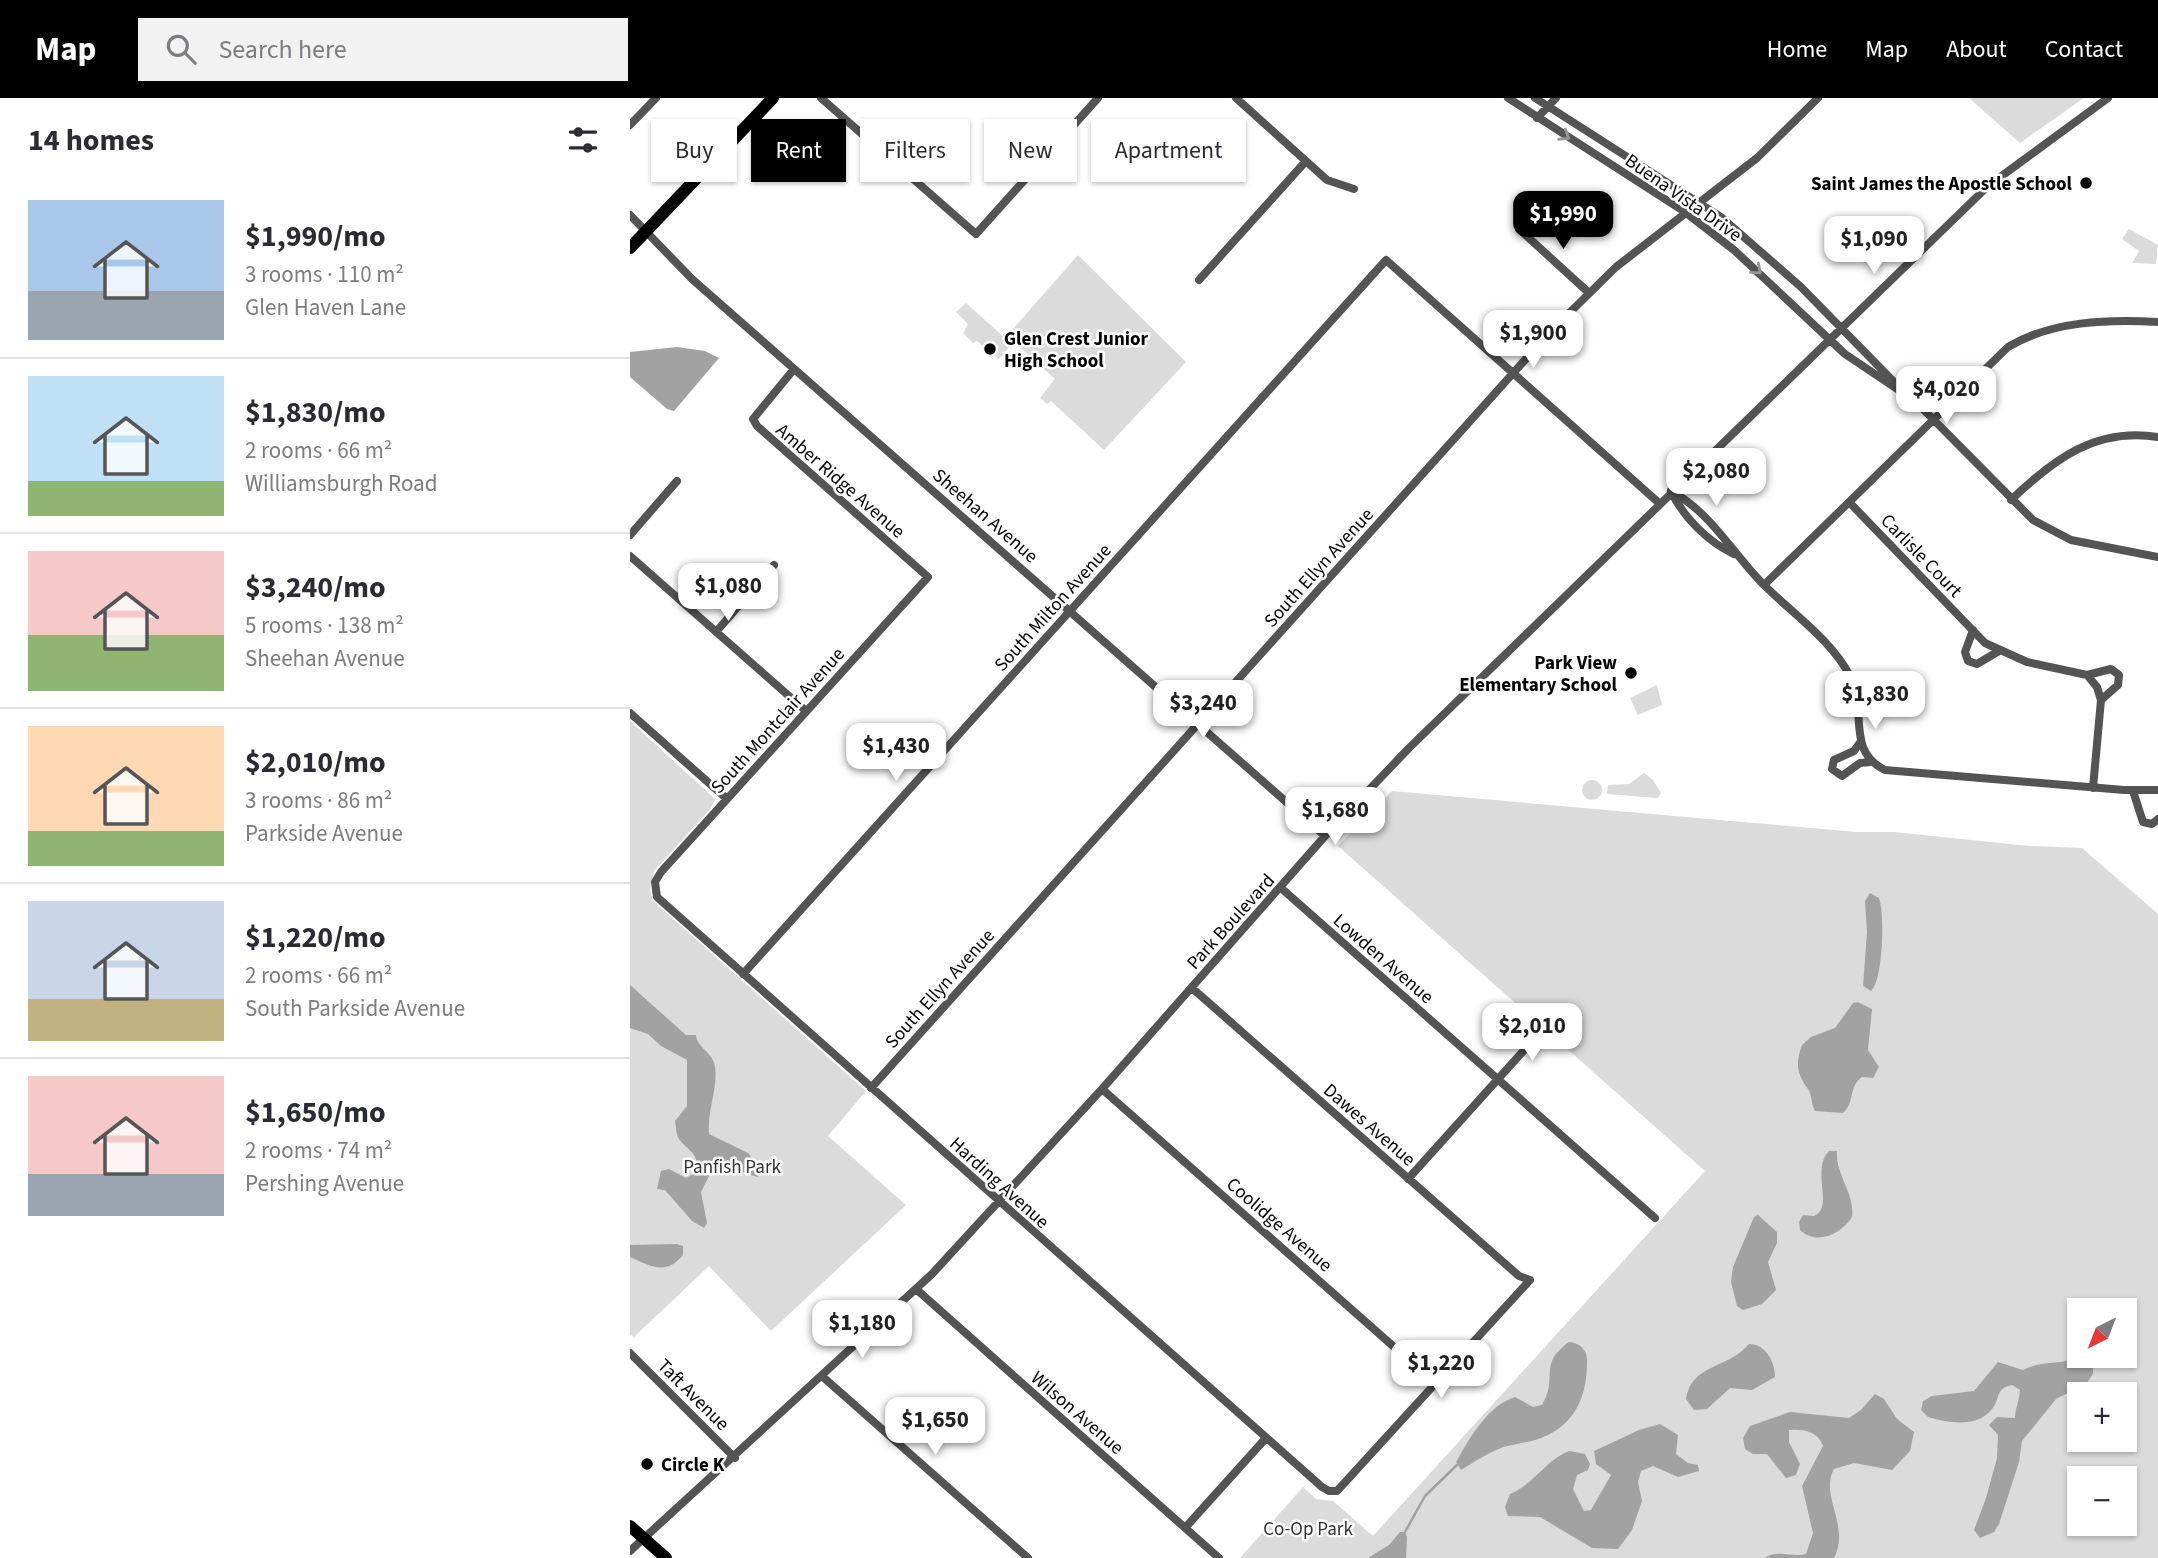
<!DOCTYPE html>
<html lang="en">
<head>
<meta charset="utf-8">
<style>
	:root { --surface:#fff; --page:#f2f2f3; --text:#2b2b33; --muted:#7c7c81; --line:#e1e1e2; --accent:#000 }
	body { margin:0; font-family:"Source Sans 3",sans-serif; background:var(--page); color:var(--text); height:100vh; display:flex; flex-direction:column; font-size:26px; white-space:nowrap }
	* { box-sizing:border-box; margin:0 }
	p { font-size:23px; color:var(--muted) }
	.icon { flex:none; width:38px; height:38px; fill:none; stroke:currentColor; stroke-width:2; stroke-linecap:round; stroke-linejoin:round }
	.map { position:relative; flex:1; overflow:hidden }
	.side { display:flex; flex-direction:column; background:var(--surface); width:630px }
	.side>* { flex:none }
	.guide { position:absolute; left:21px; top:21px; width:665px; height:63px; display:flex; gap:14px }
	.needle { width:46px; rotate:222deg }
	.fabs { position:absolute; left:1437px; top:1200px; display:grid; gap:14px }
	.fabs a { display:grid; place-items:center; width:70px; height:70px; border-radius:0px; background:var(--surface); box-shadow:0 2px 5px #0004; font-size:35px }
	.price { position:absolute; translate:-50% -60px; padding:0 16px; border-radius:14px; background:#fff; color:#222; font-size:23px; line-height:46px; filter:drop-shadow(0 2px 4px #0008) }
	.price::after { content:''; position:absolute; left:50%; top:42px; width:21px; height:16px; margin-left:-10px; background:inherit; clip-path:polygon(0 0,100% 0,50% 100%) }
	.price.selected { background:var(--accent); color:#fff }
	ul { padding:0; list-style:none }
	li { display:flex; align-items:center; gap:21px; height:175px; padding:0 28px }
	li+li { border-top:2px solid var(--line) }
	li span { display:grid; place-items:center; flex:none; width:196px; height:140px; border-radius:0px; color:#555 }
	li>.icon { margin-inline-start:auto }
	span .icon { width:84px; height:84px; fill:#fffc; stroke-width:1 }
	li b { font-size:30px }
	h2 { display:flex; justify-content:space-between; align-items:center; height:84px; padding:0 28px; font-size:30px }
	.pill { padding:0 24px; border-radius:0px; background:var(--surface); box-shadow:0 2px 5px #0004; font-size:24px; line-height:63px }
	.pill.selected { background:var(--accent); color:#fff }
	header { display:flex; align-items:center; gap:42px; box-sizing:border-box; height:98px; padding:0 35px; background:var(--accent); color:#fff }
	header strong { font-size:33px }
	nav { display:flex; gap:38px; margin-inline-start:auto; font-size:24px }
	.search { width:490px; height:63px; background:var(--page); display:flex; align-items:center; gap:18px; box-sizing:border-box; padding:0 24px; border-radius:0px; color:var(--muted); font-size:26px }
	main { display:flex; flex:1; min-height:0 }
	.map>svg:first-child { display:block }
	.green { fill:#dbdbdb; fill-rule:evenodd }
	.water { fill:#a2a2a2 }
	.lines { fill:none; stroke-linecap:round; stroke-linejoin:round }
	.stream { stroke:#a2a2a2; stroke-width:2.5 }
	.street { stroke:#545454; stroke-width:8 }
	.primary { stroke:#000; stroke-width:12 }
	.oneway { stroke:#989898 }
	.poi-dot { fill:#000; stroke:#fff; stroke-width:2.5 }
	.labels { text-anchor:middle; stroke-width:5; stroke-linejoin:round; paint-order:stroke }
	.poi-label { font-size:19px; font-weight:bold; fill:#000; stroke:#fff; text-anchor:end }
	.street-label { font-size:19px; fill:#000; stroke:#fff }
	.park-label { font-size:19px; fill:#323232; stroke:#fff }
</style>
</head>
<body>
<header>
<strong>Map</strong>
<div class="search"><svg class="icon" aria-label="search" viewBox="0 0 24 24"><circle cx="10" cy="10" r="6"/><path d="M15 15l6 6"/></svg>Search here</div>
<nav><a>Home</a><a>Map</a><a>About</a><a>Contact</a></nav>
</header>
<main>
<section class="side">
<h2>14 homes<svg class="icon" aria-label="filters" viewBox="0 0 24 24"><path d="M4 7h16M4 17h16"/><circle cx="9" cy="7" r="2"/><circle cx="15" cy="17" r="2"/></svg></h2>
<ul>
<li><span style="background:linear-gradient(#a9c7e8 65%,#9aa5b1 0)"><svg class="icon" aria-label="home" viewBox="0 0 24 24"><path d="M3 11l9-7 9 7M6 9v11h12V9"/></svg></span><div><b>$1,990/mo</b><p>3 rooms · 110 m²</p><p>Glen Haven Lane</p></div></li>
<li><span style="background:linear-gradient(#bfe0f5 75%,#8fb573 0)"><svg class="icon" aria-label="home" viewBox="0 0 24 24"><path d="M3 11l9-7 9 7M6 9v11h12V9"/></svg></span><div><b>$1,830/mo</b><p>2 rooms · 66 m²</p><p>Williamsburgh Road</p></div></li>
<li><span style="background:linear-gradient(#f6c9c9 60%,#8fb573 0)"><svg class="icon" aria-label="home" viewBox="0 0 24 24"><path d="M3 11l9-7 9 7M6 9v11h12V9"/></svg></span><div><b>$3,240/mo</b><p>5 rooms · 138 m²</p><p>Sheehan Avenue</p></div></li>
<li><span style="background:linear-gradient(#ffd9b3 75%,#8fb573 0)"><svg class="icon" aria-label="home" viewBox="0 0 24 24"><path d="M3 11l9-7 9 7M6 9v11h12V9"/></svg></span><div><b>$2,010/mo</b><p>3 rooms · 86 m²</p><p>Parkside Avenue</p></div></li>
<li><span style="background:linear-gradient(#c9d6e8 70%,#c2b280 0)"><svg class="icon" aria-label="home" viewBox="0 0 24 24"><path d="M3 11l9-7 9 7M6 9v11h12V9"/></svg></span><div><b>$1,220/mo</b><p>2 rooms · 66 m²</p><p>South Parkside Avenue</p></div></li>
<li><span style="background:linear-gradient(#f6c9c9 70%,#9aa5b1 0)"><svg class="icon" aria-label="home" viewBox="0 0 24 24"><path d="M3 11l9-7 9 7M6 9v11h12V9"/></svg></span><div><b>$1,650/mo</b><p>2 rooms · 74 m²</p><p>Pershing Avenue</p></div></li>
</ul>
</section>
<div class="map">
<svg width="1528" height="1460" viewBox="0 0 1528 1460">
	<rect width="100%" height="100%" fill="#fff"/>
	<path class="green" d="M1339,0H1454L1390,45Z
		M1499,131L1528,147L1526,166L1502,165L1509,153L1492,141Z
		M448,157L556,264L474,352L421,303L417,306L410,300L425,281L384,244L369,261L347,243L343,245L333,235L338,226L326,214L336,205L375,240Z
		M1027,587L1032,607L1008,617L1000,600Z
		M0,623L85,701L81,710L24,773L20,792L23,803L236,993L198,1038L276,1107L141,1233L79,1168L4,1239L0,1236Z
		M1014,675L1023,682L1031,695L1028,700L977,696L978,687L999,686Z
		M952 692a10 10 0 1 1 20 0a10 10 0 1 1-20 0Z
		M762,693L1227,734H1264L1399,748L1452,750L1528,816V1460H610L673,1389L686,1401L703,1403L743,1438L1075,1073L708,748ZM1449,1213H1494V1258H1449ZM1449,1297H1494V1342H1449ZM1449,1381H1494V1426H1449Z"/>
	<path class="water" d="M47,249L75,253L89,260L44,313L37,311L0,279V254Z
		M1240,795L1249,800C1255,816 1253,882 1241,893L1233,888L1237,834L1235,803Z
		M0,887L56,937H66C67,950 84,955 85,969C88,991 77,1013 79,1036L118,1055L133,1075L127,1079L101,1070L81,1074L71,1094L77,1125L74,1130L62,1123L35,1092L27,1091L31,1073L39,1071L56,1080L63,1076C73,1056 59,1055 49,1041C46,1036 46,1029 45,1023L57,1008V962L31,948L18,936L0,930Z
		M1228,904L1242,911L1238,952L1249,969L1243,980L1232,979C1218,989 1225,1005 1213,1015L1185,1013C1181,1006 1182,996 1178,991C1167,976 1165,966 1172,947L1181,939L1205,930L1223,905Z
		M1199,1053H1207C1205,1076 1225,1095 1222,1119C1211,1136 1187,1148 1170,1132L1169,1124L1173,1117L1184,1118C1205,1109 1180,1073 1199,1053Z
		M1128,1117L1147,1134V1145L1138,1164L1146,1192L1132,1206L1113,1212L1107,1208L1101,1184L1103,1169L1124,1119Z
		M47,1146L53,1148V1157C36,1178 20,1168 0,1159V1147Z
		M939,1244C950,1245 958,1252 957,1265C957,1302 942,1331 905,1342C895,1345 883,1346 873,1349C858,1355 844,1364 831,1372L826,1364C840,1340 857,1308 885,1299L903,1309L912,1307C929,1279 907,1267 939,1244Z
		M1119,1246C1136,1246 1145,1264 1145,1279L1122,1292L1100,1290L1077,1311L1064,1312L1056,1301C1062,1265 1097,1272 1119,1246Z
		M1448,1260L1463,1267V1276L1456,1286L1426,1301L1392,1343L1389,1364L1369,1426L1364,1434L1350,1440L1344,1432L1356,1400L1367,1360L1368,1337L1359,1327L1367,1319L1385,1320C1385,1311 1389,1304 1390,1292L1382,1287C1365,1290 1370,1302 1362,1311C1348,1330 1318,1325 1298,1319L1291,1312L1293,1303L1302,1298L1344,1293L1368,1264L1393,1272C1412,1262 1429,1267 1448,1260Z
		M1245,1296L1254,1301L1267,1321L1284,1334L1280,1353L1262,1372L1224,1365L1204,1371C1189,1398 1221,1428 1204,1460H1134C1149,1451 1162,1460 1176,1456L1183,1435L1172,1388L1193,1348C1188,1333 1173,1331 1159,1332V1344L1170,1366L1166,1377L1156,1380L1137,1356H1123L1115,1351L1113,1340L1120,1328L1160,1314L1219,1320L1231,1312Z
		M1030,1326L1048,1337L1046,1356L1058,1365L1068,1367L1069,1373L1048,1379L1023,1368L1011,1373L1008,1384L1012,1403L1002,1432L988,1451L962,1450L910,1419L878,1418L875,1409L880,1396C904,1386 916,1362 939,1353L955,1356L960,1366L958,1372L947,1377L943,1391L954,1413L961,1412L981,1377L966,1366L964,1353L1009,1332Z
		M770,1434H775L777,1439L776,1460H738L759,1447Z"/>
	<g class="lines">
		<path class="stream" d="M775,1434L795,1398L827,1367"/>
		<path class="street" d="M191,0L346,136L468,0
			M606,0L697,82L724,91
			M878,0L1055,114L1104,152L1215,256L1285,303L1403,422L1441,442L1528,459
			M905,0L1091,119L1171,189L1267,287
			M907,20L926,0
			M0,27L26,0
			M0,117L62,181L695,738
			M889,131L958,194
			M569,182L676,63
			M164,271L123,321L127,328L298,479L31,774L25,784L27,799L692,1389L699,1393H707L900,1182L889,1178L562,890
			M1041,393C1079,413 1102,454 1131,484C1160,514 1200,540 1220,578C1238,613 1215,652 1255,672L1494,692H1528
			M1041,393C1053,419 1078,444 1104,456
			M1381,402C1424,361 1466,329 1528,339
			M1219,404L1355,545L1397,564L1457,577L1467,589L1471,602L1463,690
			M0,437L47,383
			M0,458L176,613
			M1134,487L1378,249C1421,223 1478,221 1528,224
			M1343,532L1335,554L1338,563L1347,566L1369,553
			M86,534L144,467
			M1457,577L1481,571L1489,577L1488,587L1471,602
			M0,615L97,701
			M1231,643L1224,653L1204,662L1202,671L1212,678L1230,665L1240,664
			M1503,693L1513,724L1522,726L1528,721
			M651,790L1025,1120
			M113,876L756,162L1029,405
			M241,990L921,233L986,169L1127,60L1188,0
			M472,991L806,1286
			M778,1081L915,929
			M286,1191L589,1460
			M0,1255L105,1360
			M193,1279L398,1460
			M555,1430L636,1340
			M0,1453L302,1176L472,991L695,738L779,650L1358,88L1478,0"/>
		<path class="primary" d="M0,150L143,0
			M0,1428L36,1460"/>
	</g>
	<defs><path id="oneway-chevron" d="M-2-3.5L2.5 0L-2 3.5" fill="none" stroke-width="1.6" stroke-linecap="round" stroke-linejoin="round" transform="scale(1.75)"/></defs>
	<g class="oneway">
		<use href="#oneway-chevron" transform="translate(935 38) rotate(33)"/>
		<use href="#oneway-chevron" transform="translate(1127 172) rotate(41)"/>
	</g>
	<g class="poi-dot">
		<circle cx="1456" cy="85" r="7"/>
		<circle cx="360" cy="251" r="7"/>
		<circle cx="1001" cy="575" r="7"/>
		<circle cx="17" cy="1366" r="7"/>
	</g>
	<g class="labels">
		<g class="poi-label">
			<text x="1442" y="92">Saint James the Apostle School</text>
			<text x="374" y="247" text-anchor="start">Glen Crest Junior<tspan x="374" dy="22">High School</tspan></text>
			<text x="987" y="571">Park View<tspan x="987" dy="22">Elementary School</tspan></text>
			<text x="31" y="1373" text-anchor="start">Circle K</text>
		</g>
		<g class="street-label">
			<text transform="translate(1054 99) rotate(35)" y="7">Buena Vista Drive</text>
			<text transform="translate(211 382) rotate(41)" y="7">Amber Ridge Avenue</text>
			<text transform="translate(356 417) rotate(41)" y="7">Sheehan Avenue</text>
			<text transform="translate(1292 457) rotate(46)" y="7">Carlisle Court</text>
			<text transform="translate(688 469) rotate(-48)" y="7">South Ellyn Avenue</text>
			<text transform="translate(422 509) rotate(-48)" y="7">South Milton Avenue</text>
			<text transform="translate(147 622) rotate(-48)" y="7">South Montclair Avenue</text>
			<text transform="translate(600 823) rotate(-48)" y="7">Park Boulevard</text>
			<text transform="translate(754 860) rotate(41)" y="7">Lowden Avenue</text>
			<text transform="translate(309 890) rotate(-48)" y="7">South Ellyn Avenue</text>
			<text transform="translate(740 1026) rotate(41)" y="7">Dawes Avenue</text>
			<text transform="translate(370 1084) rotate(42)" y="7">Harding Avenue</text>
			<text transform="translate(650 1126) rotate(41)" y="7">Coolidge Avenue</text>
			<text transform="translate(64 1296) rotate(45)" y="7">Taft Avenue</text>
			<text transform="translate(448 1314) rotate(41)" y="7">Wilson Avenue</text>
		</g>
		<g class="park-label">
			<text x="102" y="1075">Panfish Park</text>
			<text x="678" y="1437">Co-Op Park</text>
		</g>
	</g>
</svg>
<div class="fabs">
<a><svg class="needle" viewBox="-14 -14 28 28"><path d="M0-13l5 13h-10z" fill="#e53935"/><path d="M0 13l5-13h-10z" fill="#7c7c81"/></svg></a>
<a>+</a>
<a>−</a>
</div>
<b class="price selected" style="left:933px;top:153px">$1,990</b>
<b class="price" style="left:1244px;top:178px">$1,090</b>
<b class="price" style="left:903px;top:272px">$1,900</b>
<b class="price" style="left:1316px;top:328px">$4,020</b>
<b class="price" style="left:1086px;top:410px">$2,080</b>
<b class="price" style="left:98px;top:525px">$1,080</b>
<b class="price" style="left:1245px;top:633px">$1,830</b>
<b class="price" style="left:573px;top:642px">$3,240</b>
<b class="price" style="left:266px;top:685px">$1,430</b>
<b class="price" style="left:705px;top:749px">$1,680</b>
<b class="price" style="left:902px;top:965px">$2,010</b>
<b class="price" style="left:232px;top:1262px">$1,180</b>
<b class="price" style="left:811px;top:1302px">$1,220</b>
<b class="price" style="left:305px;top:1359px">$1,650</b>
<div class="guide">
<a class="pill">Buy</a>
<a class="pill selected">Rent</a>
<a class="pill">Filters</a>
<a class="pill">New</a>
<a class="pill">Apartment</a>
</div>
</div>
</main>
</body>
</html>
